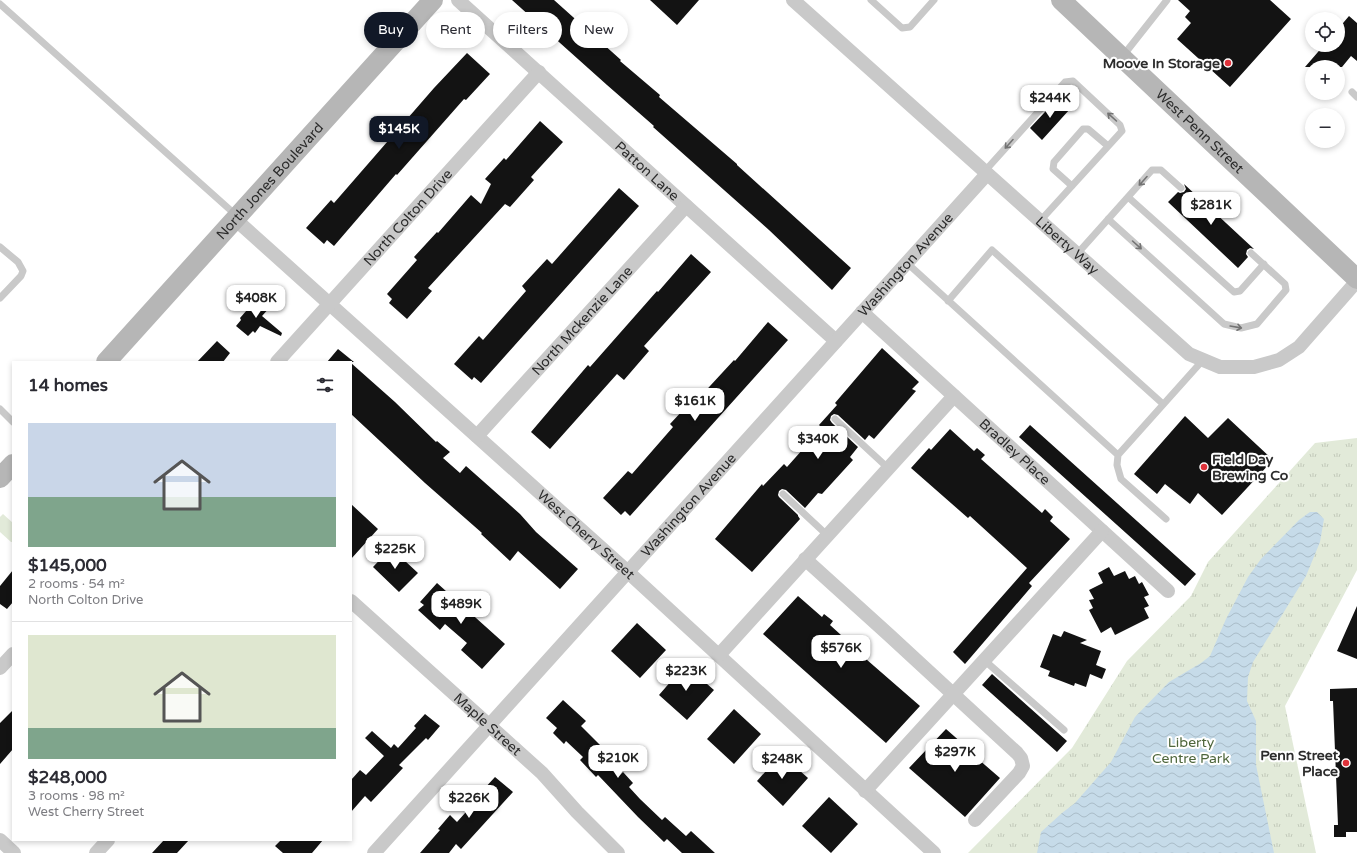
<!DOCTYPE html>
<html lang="en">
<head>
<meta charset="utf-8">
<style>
	:root { --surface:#fff; --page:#f7f7f7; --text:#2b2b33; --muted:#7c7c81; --line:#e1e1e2; --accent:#111827 }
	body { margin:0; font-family:"Varela Round",sans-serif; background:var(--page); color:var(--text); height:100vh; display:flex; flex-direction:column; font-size:15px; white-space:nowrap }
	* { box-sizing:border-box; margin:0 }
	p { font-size:13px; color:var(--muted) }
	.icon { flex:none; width:22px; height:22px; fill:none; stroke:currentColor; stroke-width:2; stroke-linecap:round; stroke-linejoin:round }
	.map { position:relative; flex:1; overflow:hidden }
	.side { position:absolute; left:12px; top:361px; width:340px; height:480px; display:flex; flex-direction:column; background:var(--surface); border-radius:0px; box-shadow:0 2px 6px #0003 }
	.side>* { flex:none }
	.hud { position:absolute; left:364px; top:12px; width:380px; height:36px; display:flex; gap:8px }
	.tools { position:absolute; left:1305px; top:12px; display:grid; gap:8px }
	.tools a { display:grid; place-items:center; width:40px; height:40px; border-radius:50%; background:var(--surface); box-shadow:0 2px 6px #0003; font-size:20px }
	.price { position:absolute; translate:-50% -34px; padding:0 9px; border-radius:8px; background:#fff; color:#222; font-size:13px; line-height:26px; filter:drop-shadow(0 1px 2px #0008) }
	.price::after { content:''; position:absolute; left:50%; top:24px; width:12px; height:9px; margin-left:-6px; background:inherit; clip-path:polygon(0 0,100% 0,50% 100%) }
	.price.on { background:var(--accent); color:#fff }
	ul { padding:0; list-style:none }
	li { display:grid; align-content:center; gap:8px; height:212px; padding:0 16px }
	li+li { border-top:1px solid var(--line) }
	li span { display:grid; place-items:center; height:124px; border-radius:0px; color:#555 }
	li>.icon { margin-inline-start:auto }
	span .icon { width:72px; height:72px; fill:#fffc; stroke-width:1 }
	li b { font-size:17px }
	h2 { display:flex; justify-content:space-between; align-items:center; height:48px; padding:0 16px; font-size:17px }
	.tag { padding:0 14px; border-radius:18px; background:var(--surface); box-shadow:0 2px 6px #0003; font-size:14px; line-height:36px }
	.tag.on { background:var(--accent); color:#fff }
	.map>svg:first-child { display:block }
	.grass { fill:url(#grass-tufts) }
	.garden { fill:#e2ead9 }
	.water { fill:url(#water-waves) }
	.building { fill:#131313 }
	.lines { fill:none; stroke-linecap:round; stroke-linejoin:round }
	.lane { stroke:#c9c9c9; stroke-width:7 }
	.street { stroke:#c9c9c9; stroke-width:14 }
	.secondary { stroke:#b6b6b6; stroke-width:20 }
	.oneway { stroke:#737373 }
	.poi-dot { fill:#df323a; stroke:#fff; stroke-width:1.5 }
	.labels { text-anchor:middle; stroke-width:4; stroke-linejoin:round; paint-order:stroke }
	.poi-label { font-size:14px; font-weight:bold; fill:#2c2c2c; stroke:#fff; text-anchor:end }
	.street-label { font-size:14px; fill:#2c2c2c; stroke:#fff }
	.park-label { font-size:14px; fill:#4e663b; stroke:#fff }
</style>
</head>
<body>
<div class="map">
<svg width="1357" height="853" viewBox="0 0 1357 853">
	<defs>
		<pattern id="grass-tufts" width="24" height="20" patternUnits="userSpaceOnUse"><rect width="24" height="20" fill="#e2ead9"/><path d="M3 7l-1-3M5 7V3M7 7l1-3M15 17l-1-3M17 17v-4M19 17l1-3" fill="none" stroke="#c2c9ba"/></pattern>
		<pattern id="water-waves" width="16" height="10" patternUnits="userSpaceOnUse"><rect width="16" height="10" fill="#c6dbe9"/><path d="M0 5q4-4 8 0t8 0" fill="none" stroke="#aabcc8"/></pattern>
	</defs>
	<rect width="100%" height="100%" fill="#fff"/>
	<path class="grass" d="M1357,438V570L1285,706L1316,853H968L1072,748L1127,661L1191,596L1208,562L1315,443Z"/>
	<path class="garden" d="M3,514L13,523V542H11L0,532V517Z"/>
	<path class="water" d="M1310,512H1317L1324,519L1320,542L1306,576L1253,662L1248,677L1247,701L1256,721V765L1274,853H1037L1041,832L1062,813L1075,803L1111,762L1135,717L1169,682L1201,663L1210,656L1226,619L1248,577L1261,559L1299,520Z"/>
	<path class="building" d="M512,0H554L621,60L620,61L660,95L659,97L737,164V165L851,268L832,290L769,230L653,127L654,126L607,85Z
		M650,0H699L677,25Z
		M1178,0H1270L1291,19L1230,87L1177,39L1191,23L1185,17L1190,11Z
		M1349,16L1357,23V61L1351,56L1342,67H1305L1324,45H1338V29Z
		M467,53L490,74L466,100L464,99L397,175L396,174L334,246L327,240L324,244L306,228L331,200L334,203L434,88Z
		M1058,98L1070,109L1042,140L1030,128Z
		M540,121L563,142L531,177L534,180L510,207L505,204L428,288L432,291L407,319L389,303L392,299L387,294L417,260L414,257L437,232L438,233L471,195L481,204L491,184L485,179L504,158L506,160Z
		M1184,184L1254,249L1250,248L1247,250L1246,254L1248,257L1238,268L1168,202L1178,192L1180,193L1184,192L1186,189Z
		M619,188L639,206L481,383L474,377L472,380L454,364L479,336L483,340L526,291L522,286L547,259L552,264Z
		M691,254L711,272L644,346L649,351L624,380L617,374L550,449L531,432L588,365L590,367L657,291L658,292Z
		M259,296L271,306L262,316L282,333L281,336L260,326L255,333L253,331L248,336L236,326L241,320L240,318Z
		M768,322L788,340L630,516L625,511L621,515L603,498L628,471L632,474L673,427L670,424L696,396L698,399L734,360L735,361Z
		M217,341L230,353L223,362H197Z
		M882,348L919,382L912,389L916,391L874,439L869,435L865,440L838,415L834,414L831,416L830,420L832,423L858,447L850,457L853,460L822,494L818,493L805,508L786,490L782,489L779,491L778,495L779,497L798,515V516L800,519L752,572L715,539L762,484L763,486L784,464L787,467L803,449L802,448L821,427L819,425L837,405L835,403Z
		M338,349L354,362H327Z
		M351,363L395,402L436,442L437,441L450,452L443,458L460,473L466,466L520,514L536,532L578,569L560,589L518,551L510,561L481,534L482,533L425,483L351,414Z
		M1185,416L1208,438L1228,418L1273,460L1222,515L1198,493L1190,504L1165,484L1157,494L1134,474Z
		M1030,425L1196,574L1185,586L1019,437Z
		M950,429L974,451L977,448L985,455L981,459L1042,513L1045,509L1053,517L1050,521L1070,539L1029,583L1032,586L965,664L953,652L1027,568L970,516L968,518L911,468L929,448L931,450Z
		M351,504L378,529L351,559Z
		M391,548L418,573L399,592L373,567Z
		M1109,567L1114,576L1125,571L1129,579L1135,576L1139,584L1142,582L1149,595L1144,597L1149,606L1144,608L1149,618L1115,635L1111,627L1101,633L1089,610L1093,608L1089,600L1094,599L1089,590L1103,583L1098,573Z
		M13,570V602L7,609L0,604V586Z
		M437,583L505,644L482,669L461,650L467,643L445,624L440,630L418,610L424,605L420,602Z
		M798,596L822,617L824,614L833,621L830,625L852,645L851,646L920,706L886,743L763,634Z
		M1357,606V659L1337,651Z
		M637,623L666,650L640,678L611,651Z
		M1064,631L1087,640L1080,643L1101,651L1096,665L1106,669L1102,679L1090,674L1086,687L1075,683L1074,686L1048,676L1050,671L1040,667L1053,634L1061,637Z
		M685,665L714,690L687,720L659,695Z
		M992,674L1067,741L1057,752L982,685Z
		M1357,688V832H1346V837H1334V825H1338L1333,701H1330V689Z
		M563,700L586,721L581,726L607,752L601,758L619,776L623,772L633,783L629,787L640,799L662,820L665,817L686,836L691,831L715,853H682L667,839L664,842L638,817L598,775L596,777L580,760L583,757L566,741L564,744L553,733L557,728L546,718Z
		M734,709L761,734L734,764L707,739Z
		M13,710V749L0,764V723Z
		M425,714L440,726L428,740L426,738L399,765L403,768L371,802L365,796L351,812V780L360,770L366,775L384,756L365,738L372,731L391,748L394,744L398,748L416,728L414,726Z
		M946,729L971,751L973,748L981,755L978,759L1000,778L965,817L909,768Z
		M781,754L808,778L783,806L757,781Z
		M495,777L513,792L461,849L456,844L449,853H420L440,830L438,829L450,815L457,822L474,803L468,797L479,786L483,790Z
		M829,797L858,824L831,853L802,826Z
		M164,840H189L177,853H152Z
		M281,840H323L312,853H283L275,846Z"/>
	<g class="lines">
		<path class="lane" d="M871,0L902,28L910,27L934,0
			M0,4L237,216
			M1122,57L1167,0
			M1352,92L1357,97
			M984,172L1065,82L1073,81L1120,125L1122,131L1040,221
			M1072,186L1053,169L1054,162L1083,129H1088L1108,146
			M1128,197L1234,292L1240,291L1264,264
			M1108,219L1224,324L1241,328L1257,324L1286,290L1285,284L1251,253
			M0,247L18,262L23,271L21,276L0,298
			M1077,254L1152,170H1161L1181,188
			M907,263L1118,455L1203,360
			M948,301L992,250L1163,404
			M0,409L13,422
			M835,419L888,468
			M1118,455L1117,465L1121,479L1166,519
			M783,494L827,535
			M984,660L1064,730"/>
		<g class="street">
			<path id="s1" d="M458,0L836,341"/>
			<path id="s2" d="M793,0L1189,354L1220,367H1254L1279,360L1299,347L1357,281"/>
			<path id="s3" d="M235,219L628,572L934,853"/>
			<path id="s4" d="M862,312L1168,591"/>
			<path id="s5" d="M277,362L539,72"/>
			<path id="s6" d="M477,436L686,206"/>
			<path d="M805,559L889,635L1017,753L1021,758L1023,766L1019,773L975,820"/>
			<path id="s7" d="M351,601L542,773L577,812L618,853"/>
			<path d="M719,655L954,396"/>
			<path d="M0,668L13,654"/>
			<path d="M865,791L1102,531"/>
			<path d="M0,840L14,853"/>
			<path d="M96,853L108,840"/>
			<path id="s8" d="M374,853L987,174"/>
		</g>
		<g class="secondary">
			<path id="s9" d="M1061,0L1357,279"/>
			<path id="s10" d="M106,362L433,0"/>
			<path d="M0,478L13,464"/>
		</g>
	</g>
	<defs><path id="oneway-shaft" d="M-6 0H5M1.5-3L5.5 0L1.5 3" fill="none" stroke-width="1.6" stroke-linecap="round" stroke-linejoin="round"/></defs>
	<g class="oneway">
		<use href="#oneway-shaft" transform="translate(1112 117) rotate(-138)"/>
		<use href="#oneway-shaft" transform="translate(1009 144) rotate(132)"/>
		<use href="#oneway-shaft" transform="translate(1143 181) rotate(132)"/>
		<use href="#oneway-shaft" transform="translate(1137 245) rotate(42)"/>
		<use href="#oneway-shaft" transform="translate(1236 327) rotate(10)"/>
	</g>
	<g class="poi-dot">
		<circle cx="1228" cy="63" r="4"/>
		<circle cx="1204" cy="467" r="4"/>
		<circle cx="1346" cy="763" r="4"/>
	</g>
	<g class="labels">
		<g class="poi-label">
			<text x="1220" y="68">Moove In Storage</text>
			<text x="1212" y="464" text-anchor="start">Field Day<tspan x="1212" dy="16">Brewing Co</tspan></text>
			<text x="1338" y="760">Penn Street<tspan x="1338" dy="16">Place</tspan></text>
		</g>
		<g class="street-label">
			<text dy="5" stroke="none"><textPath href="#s9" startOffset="191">West Penn Street</textPath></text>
			<text dy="5" stroke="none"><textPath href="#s1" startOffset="255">Patton Lane</textPath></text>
			<text dy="5" stroke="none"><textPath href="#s10" startOffset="244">North Jones Boulevard</textPath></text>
			<text dy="5" stroke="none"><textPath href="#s5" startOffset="195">North Colton Drive</textPath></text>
			<text dy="5" stroke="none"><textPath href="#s2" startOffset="368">Liberty Way</textPath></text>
			<text dy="5" stroke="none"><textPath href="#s8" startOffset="793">Washington Avenue</textPath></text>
			<text dy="5" stroke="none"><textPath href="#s6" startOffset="156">North Mckenzie Lane</textPath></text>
			<text dy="5" stroke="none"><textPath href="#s4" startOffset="207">Bradley Place</textPath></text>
			<text dy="5" stroke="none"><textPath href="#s8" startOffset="469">Washington Avenue</textPath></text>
			<text dy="5" stroke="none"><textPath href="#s3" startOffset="472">West Cherry Street</textPath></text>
			<text dy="5" stroke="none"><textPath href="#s7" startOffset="184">Maple Street</textPath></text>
		</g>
		<g class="park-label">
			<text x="1191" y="747">Liberty<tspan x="1191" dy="16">Centre Park</tspan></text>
		</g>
	</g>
</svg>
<div class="tools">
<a><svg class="icon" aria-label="locate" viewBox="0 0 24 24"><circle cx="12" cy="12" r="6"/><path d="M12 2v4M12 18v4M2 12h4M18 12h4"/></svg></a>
<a>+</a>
<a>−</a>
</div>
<b class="price" style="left:1050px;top:119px">$244K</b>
<b class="price on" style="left:399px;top:150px">$145K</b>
<b class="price" style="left:1211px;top:226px">$281K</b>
<b class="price" style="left:256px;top:319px">$408K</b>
<b class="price" style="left:695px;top:422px">$161K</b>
<b class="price" style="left:818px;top:460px">$340K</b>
<b class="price" style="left:395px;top:570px">$225K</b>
<b class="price" style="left:461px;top:625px">$489K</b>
<b class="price" style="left:841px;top:669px">$576K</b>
<b class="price" style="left:686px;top:692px">$223K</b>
<b class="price" style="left:955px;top:773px">$297K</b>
<b class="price" style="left:618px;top:779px">$210K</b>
<b class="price" style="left:782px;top:780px">$248K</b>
<b class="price" style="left:469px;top:819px">$226K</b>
<div class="hud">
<a class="tag on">Buy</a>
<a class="tag">Rent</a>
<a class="tag">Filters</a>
<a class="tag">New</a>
</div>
<section class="side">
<h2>14 homes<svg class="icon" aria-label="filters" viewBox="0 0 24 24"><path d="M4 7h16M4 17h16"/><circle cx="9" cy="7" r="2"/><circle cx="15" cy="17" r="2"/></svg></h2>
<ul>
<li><span style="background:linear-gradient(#c9d6e8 60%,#7fa58c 0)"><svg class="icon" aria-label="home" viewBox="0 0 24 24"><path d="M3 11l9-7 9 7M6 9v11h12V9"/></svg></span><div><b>$145,000</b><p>2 rooms · 54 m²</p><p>North Colton Drive</p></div></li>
<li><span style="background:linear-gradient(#dfe7d0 75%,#7fa58c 0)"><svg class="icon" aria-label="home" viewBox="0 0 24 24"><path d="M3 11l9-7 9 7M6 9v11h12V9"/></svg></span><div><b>$248,000</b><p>3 rooms · 98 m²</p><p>West Cherry Street</p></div></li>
</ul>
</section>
</div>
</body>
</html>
